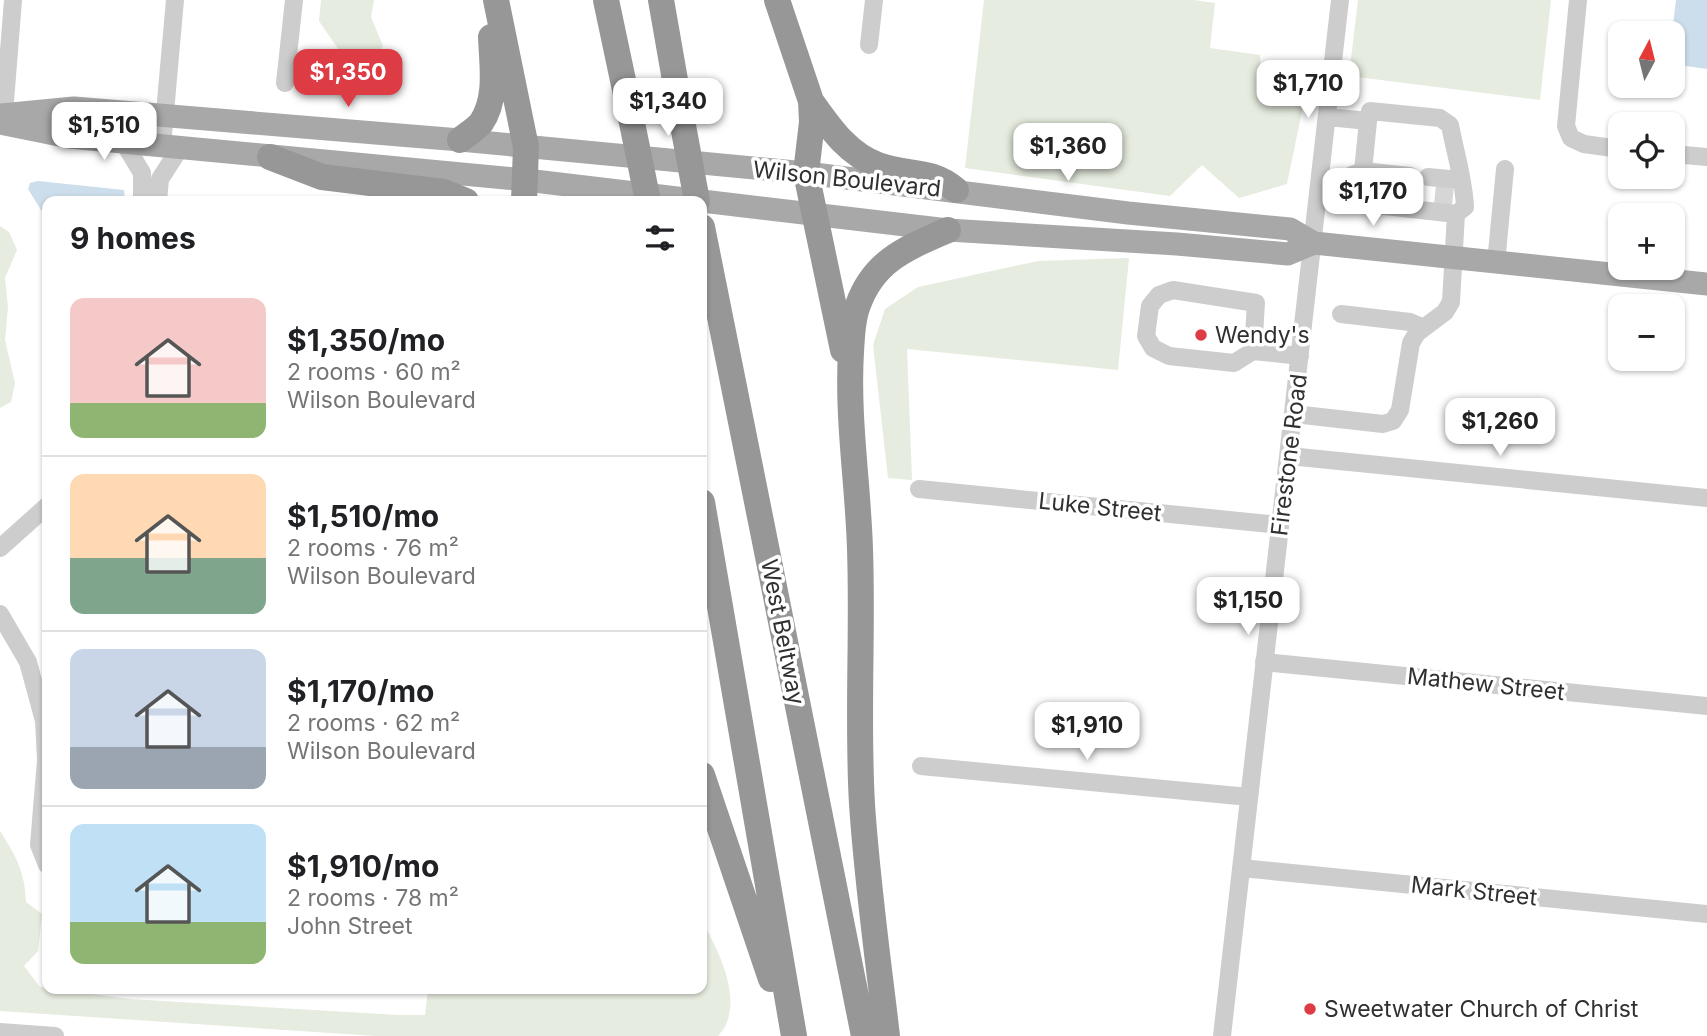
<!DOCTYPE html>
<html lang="en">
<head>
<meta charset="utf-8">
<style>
	:root { --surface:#fff; --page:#f6f6f6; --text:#202124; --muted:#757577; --line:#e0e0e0; --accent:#dd3c45 }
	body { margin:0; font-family:Inter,sans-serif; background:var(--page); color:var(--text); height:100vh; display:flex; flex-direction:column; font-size:26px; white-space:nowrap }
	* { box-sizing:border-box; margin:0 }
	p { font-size:23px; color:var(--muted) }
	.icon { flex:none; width:38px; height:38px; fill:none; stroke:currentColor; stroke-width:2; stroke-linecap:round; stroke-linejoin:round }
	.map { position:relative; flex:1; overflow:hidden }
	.details { position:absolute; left:42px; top:196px; width:665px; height:798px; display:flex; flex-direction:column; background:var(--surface); border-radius:14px; box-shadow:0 2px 5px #0004 }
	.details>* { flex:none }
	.needle { width:46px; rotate:7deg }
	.tools { position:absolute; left:1608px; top:21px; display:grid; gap:14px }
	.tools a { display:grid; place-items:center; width:77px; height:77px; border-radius:14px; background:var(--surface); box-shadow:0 2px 5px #0004; font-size:35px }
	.price { position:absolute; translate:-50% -60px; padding:0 16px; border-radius:14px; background:#fff; color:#222; font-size:23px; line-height:46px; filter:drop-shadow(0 2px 4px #0008) }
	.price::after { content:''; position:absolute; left:50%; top:42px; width:21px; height:16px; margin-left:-10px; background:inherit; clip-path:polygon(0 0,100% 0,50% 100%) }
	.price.on { background:var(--accent); color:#fff }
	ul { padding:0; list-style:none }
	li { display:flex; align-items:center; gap:21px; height:175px; padding:0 28px }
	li+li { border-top:2px solid var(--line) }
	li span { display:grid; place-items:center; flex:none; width:196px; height:140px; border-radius:14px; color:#555 }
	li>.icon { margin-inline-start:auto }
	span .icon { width:84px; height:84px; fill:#fffc; stroke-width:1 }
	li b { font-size:30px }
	h2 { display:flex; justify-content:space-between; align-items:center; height:84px; padding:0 28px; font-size:30px }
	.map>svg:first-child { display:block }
	.green { fill:#e6ecdf }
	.water { fill:#ccdeeb }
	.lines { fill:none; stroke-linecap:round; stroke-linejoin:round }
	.minor-tunnel { stroke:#d6d6d6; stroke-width:18; stroke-dasharray:18 9; stroke-linecap:butt }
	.minor { stroke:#cdcdcd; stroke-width:18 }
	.major { stroke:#a8a8a8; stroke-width:23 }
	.highway { stroke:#979797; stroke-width:26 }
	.highway-bridge { stroke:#979797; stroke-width:26 }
	.poi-dot { fill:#dd3c45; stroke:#fff; stroke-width:2.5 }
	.labels { text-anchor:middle; stroke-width:7; stroke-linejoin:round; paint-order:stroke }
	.street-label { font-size:23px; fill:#303030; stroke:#fff }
	.poi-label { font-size:23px; fill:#303030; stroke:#fff; text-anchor:start }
</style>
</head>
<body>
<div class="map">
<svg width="1707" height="1036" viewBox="0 0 1707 1036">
	<rect width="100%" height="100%" fill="#fff"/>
	<path class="green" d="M321,0H374L371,17L383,46L374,61L345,59L319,21Z
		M984,0H1194L1215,3L1210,48L1260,55L1261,73L1307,87L1287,184L1239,198L1202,165L1170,196L965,168Z
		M1358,0H1551L1540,100L1349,76Z
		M0,226L9,232L17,250L5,278L8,307L5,340L15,383L11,402L0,408Z
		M1129,258L1118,370L907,349L912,480L888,478L873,345L885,309L918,287L1038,261Z
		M0,831C16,856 25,872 26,902L42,914L38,951L24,966L40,987L129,999L398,1015H425L428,989H702V921C717,948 739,990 727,1022C726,1027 721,1032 718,1036H376L0,1011Z"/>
	<path class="water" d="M1676,0H1707V69L1679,65L1673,60L1672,33Z
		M38,181L124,190L125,201H47V226L46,218L28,189L30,183Z"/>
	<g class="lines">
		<path class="minor-tunnel" d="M1366,197L1368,178
			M1384,199L1386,179
			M1401,200L1403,181
			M1443,205L1445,185"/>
		<path class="minor" d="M1578,0L1566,126L1571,138L1584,144L1620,149
			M869,45L874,0
			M285,83L294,0
			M4,114L13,0
			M1368,121L1363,171L1410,176
			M124,143L142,173V201
			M162,146L175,0
			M1673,154L1707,157
			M1363,171L1352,175C1351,187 1350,193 1358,203L1456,214
			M1428,177L1460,180
			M158,201L160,179L180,148
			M1496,263L1505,169
			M1341,314L1410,322L1424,328
			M1253,351L1256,303L1173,290L1159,295L1150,306L1146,336L1153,348L1169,356L1234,363L1253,351L1300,356
			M1294,414L1383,424L1393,421L1400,410L1411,343L1417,333L1445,312L1451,302L1456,214L1465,207C1464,180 1455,152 1450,125L1440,118L1370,111L1368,121L1328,117
			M1289,456L1707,498
			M919,489L1280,525
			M0,548L47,506
			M0,614L28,662L44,721L46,760L39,845L47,865
			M1264,662L1707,706
			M921,766L1249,797
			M1241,868L1707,914
			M0,1032L55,1036
			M1222,1036L1340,0"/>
		<path class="major" d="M0,115L74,108L460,140L806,173L1128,213L1290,229L1314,243L1707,284
			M0,123L69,137L526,180L702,201
			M702,201L948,230L1177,244L1288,254L1314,243"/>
		<path class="highway" d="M496,0L526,147L524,201
			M606,0L631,118
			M661,0L682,120
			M777,0L811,101L812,122L806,173L843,350
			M811,101C829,126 847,154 878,165C907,176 930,168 956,190
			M460,140C466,135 476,129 481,123C498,98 492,65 491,37
			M270,157L322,177L444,192L466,201
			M702,227L864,1036
			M702,502L794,1036
			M702,775L771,979
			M887,1036C878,959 867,881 862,804C857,719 863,634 860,549C858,483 847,418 851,352C852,337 852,320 858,305C874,260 907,248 948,230"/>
		<path class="highway-bridge" d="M631,118L648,201
			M682,120L697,201"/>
	</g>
	<g class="poi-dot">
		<circle cx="1201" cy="335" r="7"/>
		<circle cx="1310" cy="1009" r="7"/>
	</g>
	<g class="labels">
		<g class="street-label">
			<text transform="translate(847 179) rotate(6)" y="8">Wilson Boulevard</text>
			<text transform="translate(1289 455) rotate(-83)" y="8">Firestone Road</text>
			<text transform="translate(1100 507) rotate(6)" y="8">Luke Street</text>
			<text transform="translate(783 632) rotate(79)" y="8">West Beltway</text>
			<text transform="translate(1486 684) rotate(6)" y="8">Mathew Street</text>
			<text transform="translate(1474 891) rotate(6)" y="8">Mark Street</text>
		</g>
		<g class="poi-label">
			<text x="1215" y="343">Wendy's</text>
			<text x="1324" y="1017">Sweetwater Church of Christ</text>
		</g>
	</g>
</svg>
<div class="tools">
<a><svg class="needle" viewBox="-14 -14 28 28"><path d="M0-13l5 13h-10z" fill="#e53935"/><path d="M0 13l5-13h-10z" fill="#757577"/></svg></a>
<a><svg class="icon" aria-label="locate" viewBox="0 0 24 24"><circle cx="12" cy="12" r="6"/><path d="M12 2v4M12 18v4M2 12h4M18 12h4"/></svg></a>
<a>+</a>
<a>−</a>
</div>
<b class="price on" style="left:348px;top:109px">$1,350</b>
<b class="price" style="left:1308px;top:120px">$1,710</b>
<b class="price" style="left:668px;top:138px">$1,340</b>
<b class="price" style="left:104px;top:162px">$1,510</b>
<b class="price" style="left:1068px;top:183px">$1,360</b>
<b class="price" style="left:1373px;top:228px">$1,170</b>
<b class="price" style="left:1500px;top:458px">$1,260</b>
<b class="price" style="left:1248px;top:637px">$1,150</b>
<b class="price" style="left:1087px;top:762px">$1,910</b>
<section class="details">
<h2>9 homes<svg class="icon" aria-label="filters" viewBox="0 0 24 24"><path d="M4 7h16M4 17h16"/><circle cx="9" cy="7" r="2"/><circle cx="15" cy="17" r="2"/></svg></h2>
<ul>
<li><span style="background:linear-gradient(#f6c9c9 75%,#8fb573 0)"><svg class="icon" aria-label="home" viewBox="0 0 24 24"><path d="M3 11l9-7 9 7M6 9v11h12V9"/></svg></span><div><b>$1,350/mo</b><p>2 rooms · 60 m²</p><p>Wilson Boulevard</p></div></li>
<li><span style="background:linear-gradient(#ffd9b3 60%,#7fa58c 0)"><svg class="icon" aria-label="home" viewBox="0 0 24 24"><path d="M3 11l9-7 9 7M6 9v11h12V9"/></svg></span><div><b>$1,510/mo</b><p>2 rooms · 76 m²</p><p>Wilson Boulevard</p></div></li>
<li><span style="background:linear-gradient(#c9d6e8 70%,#9aa5b1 0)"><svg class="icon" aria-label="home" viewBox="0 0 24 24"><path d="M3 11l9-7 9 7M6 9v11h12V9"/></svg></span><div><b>$1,170/mo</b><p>2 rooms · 62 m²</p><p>Wilson Boulevard</p></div></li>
<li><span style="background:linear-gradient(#bfe0f5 70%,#8fb573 0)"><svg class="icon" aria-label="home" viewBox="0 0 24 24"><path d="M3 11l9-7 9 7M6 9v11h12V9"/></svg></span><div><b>$1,910/mo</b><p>2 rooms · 78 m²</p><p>John Street</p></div></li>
</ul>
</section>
</div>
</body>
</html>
